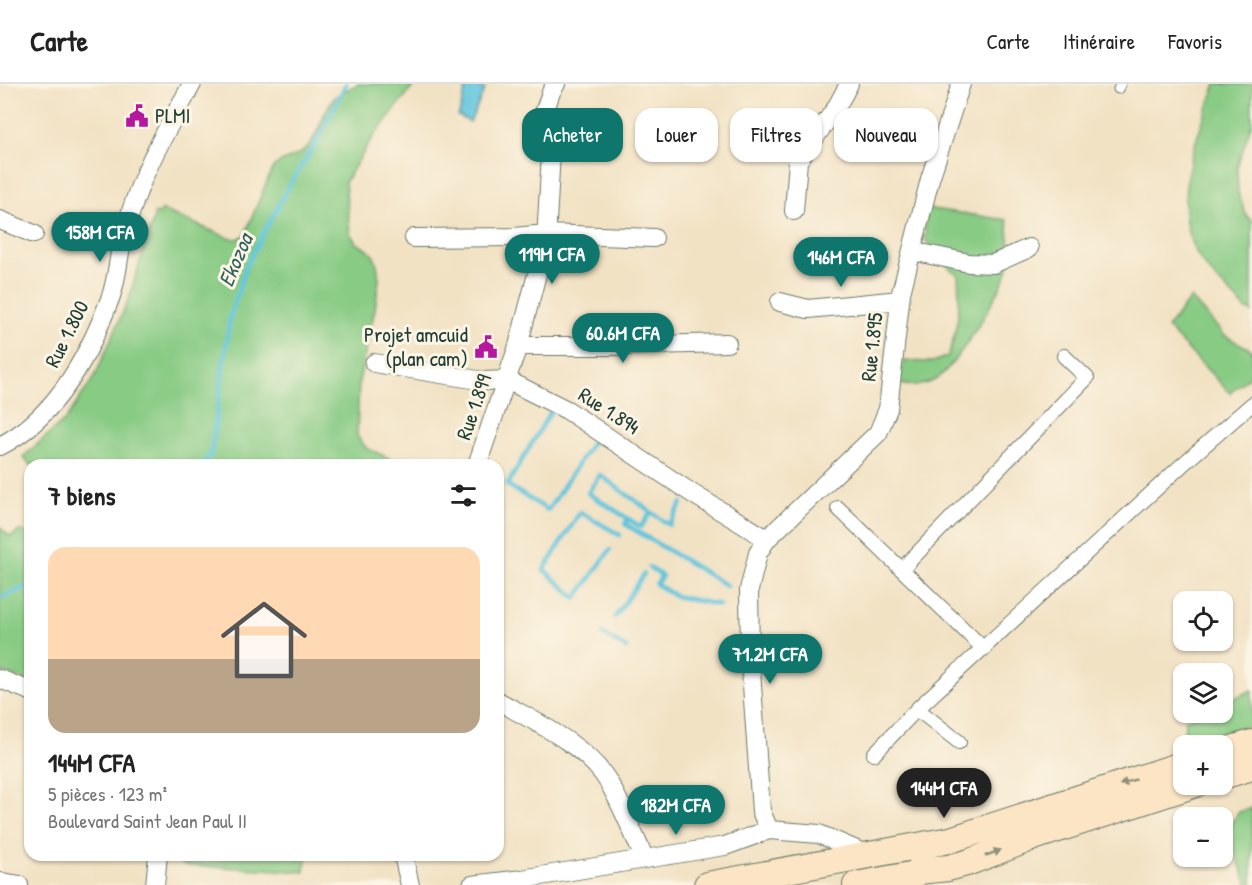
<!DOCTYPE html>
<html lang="fr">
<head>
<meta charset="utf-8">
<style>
	:root { --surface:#fff; --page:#f6f6f6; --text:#222; --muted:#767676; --line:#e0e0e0; --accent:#0f766e }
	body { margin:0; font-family:"Patrick Hand",sans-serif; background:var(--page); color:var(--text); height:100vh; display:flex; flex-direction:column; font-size:22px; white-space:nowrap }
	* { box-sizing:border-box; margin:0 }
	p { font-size:20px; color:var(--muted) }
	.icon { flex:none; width:33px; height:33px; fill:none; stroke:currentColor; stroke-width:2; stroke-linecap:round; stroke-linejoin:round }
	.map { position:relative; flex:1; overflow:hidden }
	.drawer { position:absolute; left:24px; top:375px; width:480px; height:402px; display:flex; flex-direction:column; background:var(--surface); border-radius:18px; box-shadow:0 2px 4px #0004 }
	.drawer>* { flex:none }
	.hud { position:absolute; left:522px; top:24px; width:570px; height:54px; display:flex; gap:12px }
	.fabs { position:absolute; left:1173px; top:507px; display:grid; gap:12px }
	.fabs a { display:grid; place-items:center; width:60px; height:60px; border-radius:12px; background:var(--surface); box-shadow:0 2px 4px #0004; font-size:30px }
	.price { position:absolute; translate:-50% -51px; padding:0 14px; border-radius:21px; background:var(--accent); color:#fff; font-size:20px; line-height:39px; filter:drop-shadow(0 2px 3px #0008) }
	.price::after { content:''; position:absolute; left:50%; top:36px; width:18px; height:14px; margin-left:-9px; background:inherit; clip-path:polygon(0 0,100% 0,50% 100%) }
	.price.on { background:#222; color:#fff }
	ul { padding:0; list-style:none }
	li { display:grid; align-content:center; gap:12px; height:318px; padding:0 24px }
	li+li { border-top:2px solid var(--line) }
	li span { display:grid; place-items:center; height:186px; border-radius:18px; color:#555 }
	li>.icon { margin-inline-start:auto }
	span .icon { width:108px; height:108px; fill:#fffc; stroke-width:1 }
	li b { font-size:26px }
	h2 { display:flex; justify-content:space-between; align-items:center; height:72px; padding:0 24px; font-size:26px }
	.chip { padding:0 21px; border-radius:18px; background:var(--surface); box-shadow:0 2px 4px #0004; font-size:21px; line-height:54px }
	.chip.on { background:var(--accent); color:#fff }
	header { display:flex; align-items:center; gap:36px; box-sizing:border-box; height:84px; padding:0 30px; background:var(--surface); border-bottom:2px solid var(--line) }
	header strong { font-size:28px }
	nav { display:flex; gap:33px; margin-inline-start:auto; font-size:21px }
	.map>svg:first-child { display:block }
	.green { fill:#88cb84; stroke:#54845c; stroke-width:1.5 }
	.water { fill:#5fc5dd; stroke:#3f8188; stroke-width:1.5 }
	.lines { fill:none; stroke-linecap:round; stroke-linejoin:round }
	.stream { stroke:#5fc5dd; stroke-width:4.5 }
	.service-casing { stroke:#697766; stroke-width:11 }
	.pedestrian-casing { stroke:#697766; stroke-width:16 }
	.minor-casing { stroke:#697766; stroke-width:20 }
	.secondary-casing { stroke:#697766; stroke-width:28 }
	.service { stroke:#fff; stroke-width:9 }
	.pedestrian { stroke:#fff; stroke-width:14 }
	.minor { stroke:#fff; stroke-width:18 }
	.secondary { stroke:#fce5c4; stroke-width:26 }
	.oneway { fill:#8e917c }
	.labels { text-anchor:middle; stroke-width:6; stroke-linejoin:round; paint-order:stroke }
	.poi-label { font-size:21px; fill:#1f3d34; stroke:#fcf5e5; text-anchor:start }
	.street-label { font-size:21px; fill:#1f3d34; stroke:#fcf5e5 }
	.water-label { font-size:22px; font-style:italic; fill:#2f5f5e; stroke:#fcf5e5 }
</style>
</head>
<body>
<header>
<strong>Carte</strong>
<nav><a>Carte</a><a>Itinéraire</a><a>Favoris</a></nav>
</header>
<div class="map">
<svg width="1252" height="801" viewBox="0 0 1252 801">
	<rect width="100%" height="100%" fill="#fcf5e5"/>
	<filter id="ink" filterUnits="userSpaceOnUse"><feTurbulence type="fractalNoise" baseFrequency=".0167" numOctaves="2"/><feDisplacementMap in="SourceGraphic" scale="12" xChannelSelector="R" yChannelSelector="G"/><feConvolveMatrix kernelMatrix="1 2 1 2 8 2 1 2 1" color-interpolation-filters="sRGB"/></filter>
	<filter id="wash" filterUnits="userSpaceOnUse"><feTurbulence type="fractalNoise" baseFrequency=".008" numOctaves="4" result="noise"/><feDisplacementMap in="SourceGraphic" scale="24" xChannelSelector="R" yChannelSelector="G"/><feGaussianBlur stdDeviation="1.35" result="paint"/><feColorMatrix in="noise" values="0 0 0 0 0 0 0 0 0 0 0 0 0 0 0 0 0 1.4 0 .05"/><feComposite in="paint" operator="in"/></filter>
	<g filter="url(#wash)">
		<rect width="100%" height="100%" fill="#f2e2c4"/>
		<path class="green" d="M357,0H415L373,53L345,98L350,149L356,159L367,165L373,171L377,180L379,196L375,225L359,297L357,352L366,364L389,374L391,381H30L23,373L66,335L95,292L129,214L155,129L160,130L162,126L229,154L237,155L244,152L273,83C282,76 293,74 302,68C319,55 321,31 333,15C340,7 349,6 357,0Z
			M1216,0H1252V39L1237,83L1238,109L1247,133L1252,136V229L1247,226C1233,212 1207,188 1198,172C1167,122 1198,50 1216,0Z
			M926,124L1007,136C1009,150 1011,174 1007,187C1001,209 953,287 933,297C922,302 908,303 898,299L904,277L933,278L948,272C959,242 960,222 958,191L941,177L925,155Z
			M1191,214L1225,252L1252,266V290L1230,309L1167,244Z
			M0,443L10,453L21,446L30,452V597L0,588Z
			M1252,606V642L1184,657L1185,636L1202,629L1222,628L1223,619Z
			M1252,724V801H1248L1226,747L1239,728Z
			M175,771H307L304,788C266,784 228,784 189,782C182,780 177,779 175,771Z"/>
		<path class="water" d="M468,0H474L485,5L470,38L458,32C463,20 462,11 468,0Z"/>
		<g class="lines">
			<path class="stream" d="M551,327L507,401L548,426L593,357
				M202,381L211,370L230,233L247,180L290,100L316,59L346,0
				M651,428L641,443L588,409L600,391L669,441L682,419
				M628,435L625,440L727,502
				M649,483L662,492L656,500L675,512L719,521
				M579,510L610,466
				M3,513L30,501
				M576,514L544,486L580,428L620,451
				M615,533L644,490
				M603,550L626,564"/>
		</g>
	</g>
	<g filter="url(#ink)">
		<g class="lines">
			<g class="service-casing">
				<path id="service" d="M1118,5L1121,0"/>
			</g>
			<g class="pedestrian-casing">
				<path id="pedestrian" d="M838,424L984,565
					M902,485L1087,294L1064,272
					M917,625L959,658
					M874,670L917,625L1182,381L1252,320"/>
			</g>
			<g class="minor-casing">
				<path id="minor" d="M794,127L798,77L836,24L849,0
					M0,136L34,150
					M414,154L514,153L546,150L654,154
					M912,167L969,179L993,180L1029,164
					M780,218L808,225L900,216
					M518,262H614L727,259
					M374,279L484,297L507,296L567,326L693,410L767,455
					M0,362C57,333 90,270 111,212C117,195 118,176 122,158C127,139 133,120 140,102C154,66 174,33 192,0
					M477,381L518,262L546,156L551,68L550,36L544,29L551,8L556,0
					M0,595L30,607
					M498,617C534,637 588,662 609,699C623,723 633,750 645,775
					M769,746L761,727L750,573L749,506L758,469L767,455L878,349L888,325L901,209L930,95L961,0
					M403,771L410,801
					M0,798L19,801
					M155,801L158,771
					M472,801L522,795L725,762L769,746L819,750L868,771"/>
			</g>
			<g class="secondary-casing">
				<path id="secondary" d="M1222,668L1252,659
					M1222,692L1252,683
					M707,801L950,756L1184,680
					M856,801L916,790L918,787L948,784L967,779L1034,753L1196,700"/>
			</g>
			<use href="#service" class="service"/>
			<use href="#pedestrian" class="pedestrian"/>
			<use href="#minor" class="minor"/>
			<use href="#secondary" class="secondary"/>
		</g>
		<defs><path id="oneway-solid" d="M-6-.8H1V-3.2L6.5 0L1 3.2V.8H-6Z" transform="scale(1.5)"/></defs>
		<g class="oneway">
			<use href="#oneway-solid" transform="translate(1128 698) rotate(162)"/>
			<use href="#oneway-solid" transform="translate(993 769) rotate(-21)"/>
		</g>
	</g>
	<defs>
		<g id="civic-bare" transform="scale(1.8)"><path d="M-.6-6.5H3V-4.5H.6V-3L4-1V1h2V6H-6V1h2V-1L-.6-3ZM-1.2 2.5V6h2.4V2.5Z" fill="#b5179e" stroke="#fcf5e5" stroke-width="2.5" paint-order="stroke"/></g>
	</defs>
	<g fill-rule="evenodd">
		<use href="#civic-bare" x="137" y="32"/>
		<use href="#civic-bare" x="486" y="263"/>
	</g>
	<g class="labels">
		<g class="poi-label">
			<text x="155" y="39">PLMI</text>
			<text x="468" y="258" text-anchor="end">Projet amcuid<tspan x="468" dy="24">(plan cam)</tspan></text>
		</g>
		<g class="street-label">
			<text transform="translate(67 250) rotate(-63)" y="7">Rue 1.800</text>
			<text transform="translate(872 263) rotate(-84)" y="7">Rue 1.895</text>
			<text transform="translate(474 323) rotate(-71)" y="7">Rue 1.899</text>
			<text transform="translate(609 327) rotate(33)" y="7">Rue 1.894</text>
		</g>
		<g class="water-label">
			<text transform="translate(235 176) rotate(-67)" y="8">Ekozoa</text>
		</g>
	</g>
</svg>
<div class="fabs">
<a><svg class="icon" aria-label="locate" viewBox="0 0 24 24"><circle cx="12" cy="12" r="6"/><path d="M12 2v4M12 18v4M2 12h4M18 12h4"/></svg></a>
<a><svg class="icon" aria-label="layers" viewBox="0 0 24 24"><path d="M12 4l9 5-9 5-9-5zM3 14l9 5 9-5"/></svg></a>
<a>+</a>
<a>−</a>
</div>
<b class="price" style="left:100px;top:179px">158M CFA</b>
<b class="price" style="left:552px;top:201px">119M CFA</b>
<b class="price" style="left:841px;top:204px">146M CFA</b>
<b class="price" style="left:623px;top:280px">60.6M CFA</b>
<b class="price" style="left:770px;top:601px">71.2M CFA</b>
<b class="price on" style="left:944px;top:735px">144M CFA</b>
<b class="price" style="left:676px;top:752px">182M CFA</b>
<div class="hud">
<a class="chip on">Acheter</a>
<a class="chip">Louer</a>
<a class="chip">Filtres</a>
<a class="chip">Nouveau</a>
</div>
<section class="drawer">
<h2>7 biens<svg class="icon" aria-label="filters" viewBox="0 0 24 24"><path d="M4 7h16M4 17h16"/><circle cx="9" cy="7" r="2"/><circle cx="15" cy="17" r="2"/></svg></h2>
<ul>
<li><span style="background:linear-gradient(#ffd9b3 60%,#b9a48a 0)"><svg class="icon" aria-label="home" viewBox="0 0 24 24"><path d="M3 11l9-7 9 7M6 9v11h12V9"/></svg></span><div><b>144M CFA</b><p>5 pièces · 123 m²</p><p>Boulevard Saint Jean Paul II</p></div></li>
</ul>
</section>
</div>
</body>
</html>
